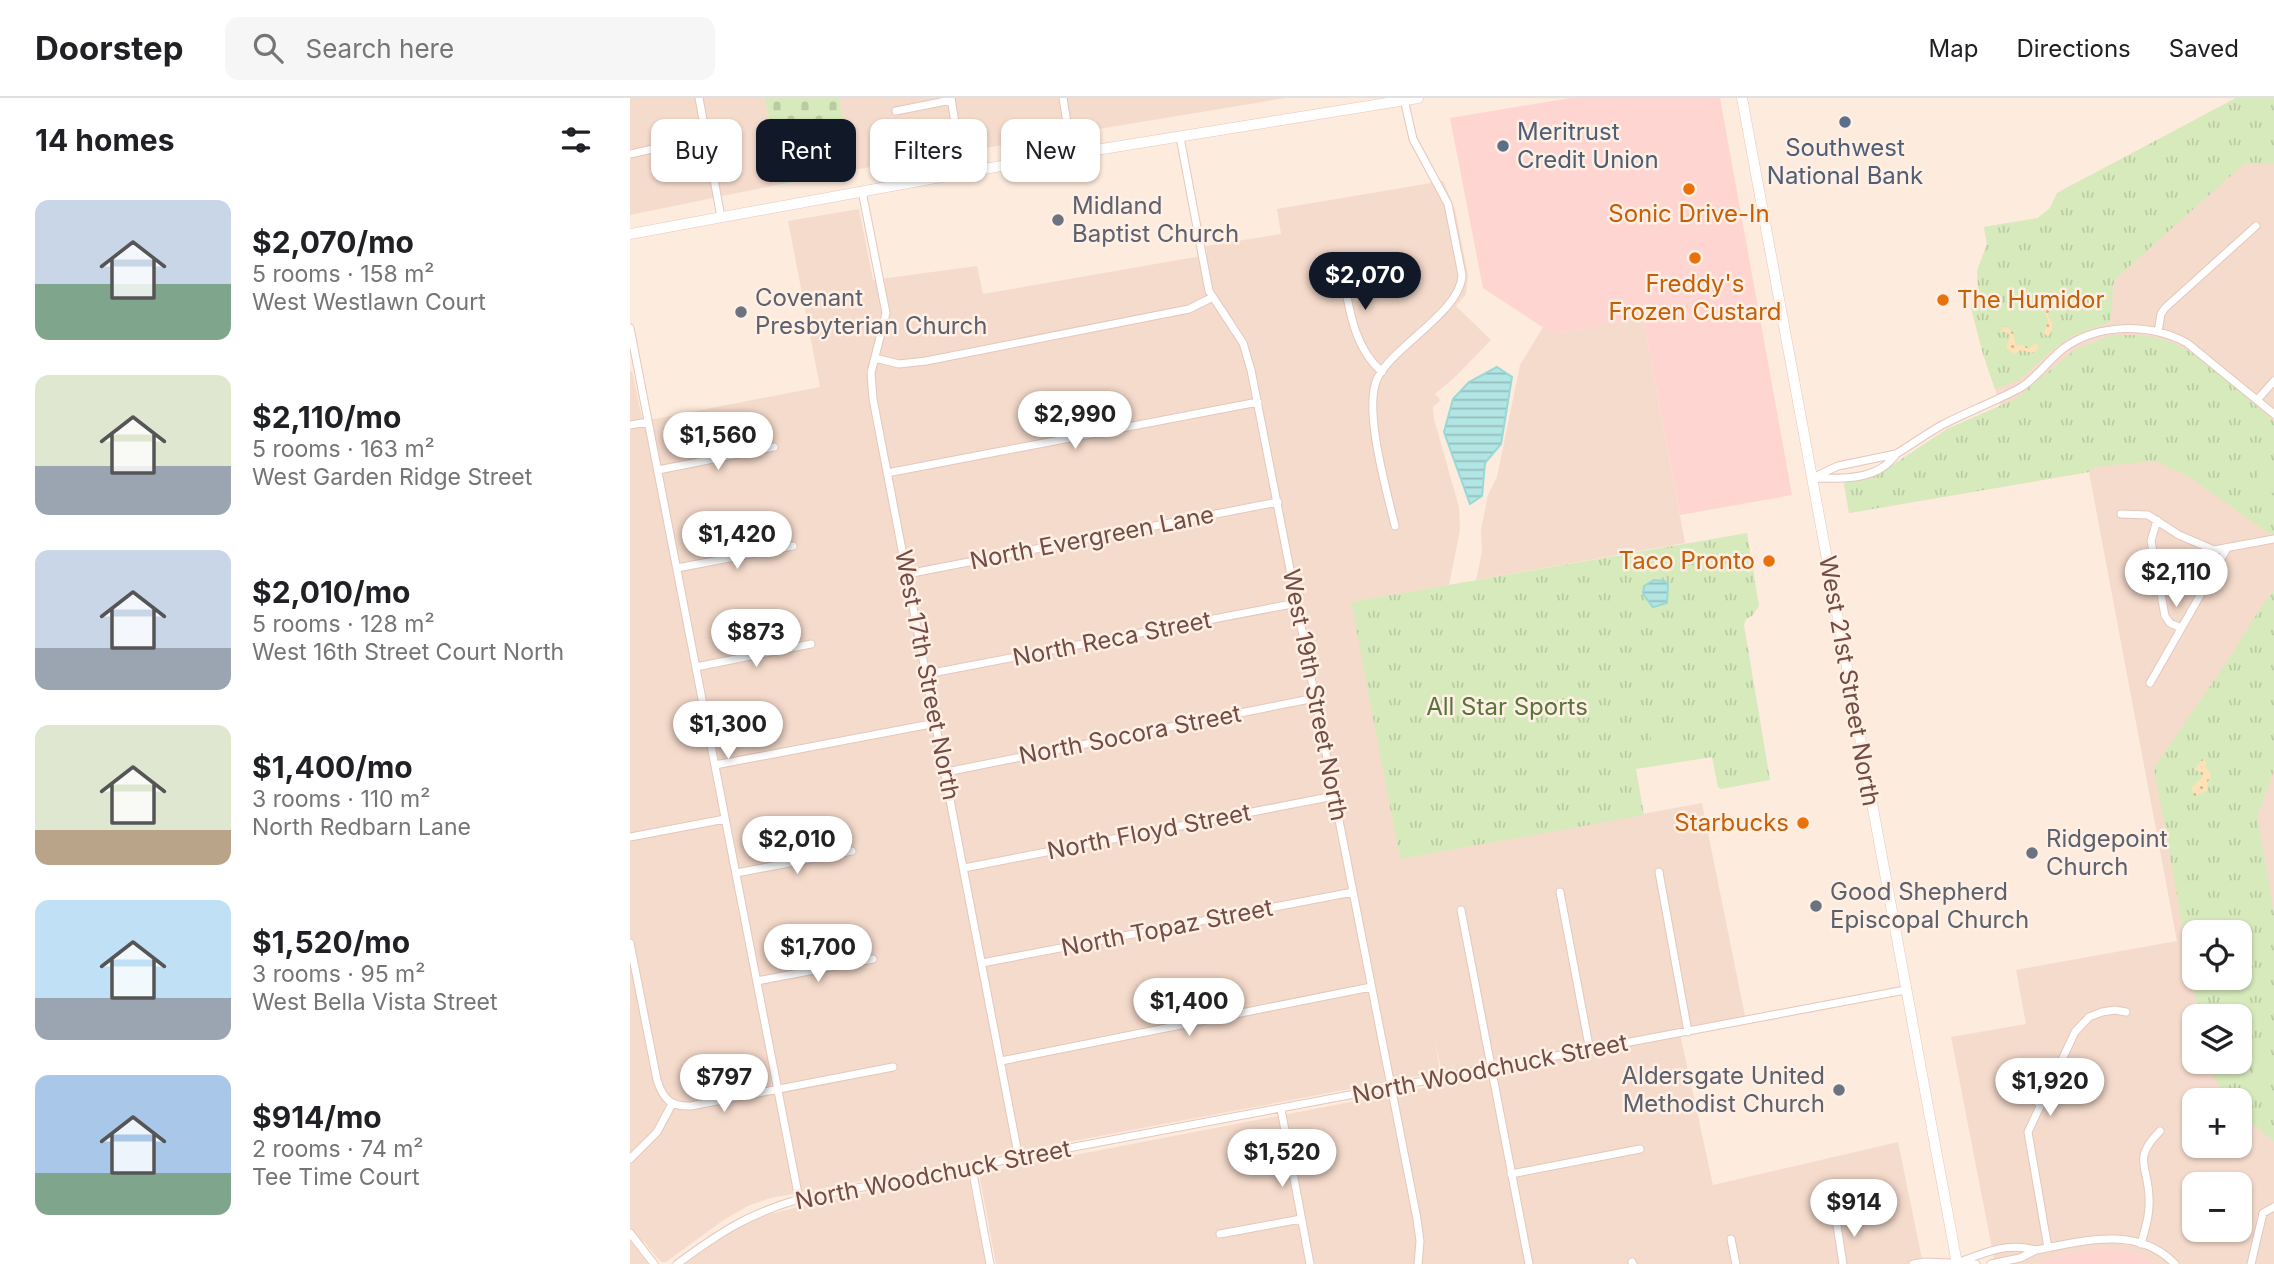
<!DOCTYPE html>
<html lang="en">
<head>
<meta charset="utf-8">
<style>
	:root { --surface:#fff; --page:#f6f6f6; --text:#202124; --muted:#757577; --line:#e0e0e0; --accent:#111827 }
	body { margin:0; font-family:Inter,sans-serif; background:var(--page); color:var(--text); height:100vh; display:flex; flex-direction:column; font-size:26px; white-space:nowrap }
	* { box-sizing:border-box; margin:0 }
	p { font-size:23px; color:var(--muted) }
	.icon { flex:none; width:38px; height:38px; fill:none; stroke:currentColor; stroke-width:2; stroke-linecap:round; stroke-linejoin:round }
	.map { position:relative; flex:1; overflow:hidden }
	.panel { display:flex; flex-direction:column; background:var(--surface); width:630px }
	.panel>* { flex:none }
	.hud { position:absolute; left:21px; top:21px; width:665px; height:63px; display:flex; gap:14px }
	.buttons { position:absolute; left:1552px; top:822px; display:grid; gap:14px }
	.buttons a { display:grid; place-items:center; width:70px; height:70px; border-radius:14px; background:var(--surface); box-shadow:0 2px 5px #0004; font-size:35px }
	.price { position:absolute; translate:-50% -60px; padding:0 16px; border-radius:24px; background:#fff; color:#222; font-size:23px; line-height:46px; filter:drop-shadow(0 2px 4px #0008) }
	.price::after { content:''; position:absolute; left:50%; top:42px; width:21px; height:16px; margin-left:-10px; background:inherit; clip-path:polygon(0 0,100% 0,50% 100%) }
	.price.selected { background:var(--accent); color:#fff }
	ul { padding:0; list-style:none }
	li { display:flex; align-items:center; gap:21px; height:175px; padding:0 35px }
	li span { display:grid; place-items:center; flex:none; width:196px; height:140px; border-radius:14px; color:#555 }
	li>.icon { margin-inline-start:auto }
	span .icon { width:84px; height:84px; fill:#fffc; stroke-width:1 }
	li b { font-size:30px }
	h2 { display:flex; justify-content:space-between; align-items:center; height:84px; padding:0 35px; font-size:30px }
	.tag { padding:0 24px; border-radius:14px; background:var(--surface); box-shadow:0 2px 5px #0004; font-size:24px; line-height:63px }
	.tag.selected { background:var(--accent); color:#fff }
	header { display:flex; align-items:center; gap:42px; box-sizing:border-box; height:98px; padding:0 35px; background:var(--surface); border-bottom:2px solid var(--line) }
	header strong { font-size:33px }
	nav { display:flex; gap:38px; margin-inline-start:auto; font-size:24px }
	.search { width:490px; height:63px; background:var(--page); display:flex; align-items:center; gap:18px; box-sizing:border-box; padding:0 24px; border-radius:14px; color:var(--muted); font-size:26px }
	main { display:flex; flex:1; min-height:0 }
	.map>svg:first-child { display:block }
	.residential { fill:#f5dbcc; fill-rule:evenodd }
	.commercial { fill:#fed5d0 }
	.grass { fill:url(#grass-tufts); fill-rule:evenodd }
	.sand { fill:url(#sand-dots) }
	.cemetery { fill:url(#cemetery-stones) }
	.pitch { fill:#d7eabc }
	.water { fill:url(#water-rules); stroke:#98d8d6; stroke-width:2 }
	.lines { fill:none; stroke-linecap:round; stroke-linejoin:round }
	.minor-casing { stroke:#e3c7bd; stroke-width:9 }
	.secondary-casing { stroke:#e8c6b9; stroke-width:11 }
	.minor { stroke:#fff; stroke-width:7 }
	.secondary { stroke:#fff; stroke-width:10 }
	.service-dot { fill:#5c6f8a; stroke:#ffefe4; stroke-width:2.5 }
	.food-dot { fill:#e8710a; stroke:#ffefe4; stroke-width:2.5 }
	.worship-dot { fill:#6b7280; stroke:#ffefe4; stroke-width:2.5 }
	.labels { text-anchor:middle; stroke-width:5; stroke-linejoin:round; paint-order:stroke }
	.service-label { font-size:24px; fill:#4e5e75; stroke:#ffefe4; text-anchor:start }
	.worship-label { font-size:24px; fill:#5b616d; stroke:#ffefe4; text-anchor:start }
	.food-label { font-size:24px; fill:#c56008; stroke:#ffefe4 }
	.street-label { font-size:24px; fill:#734d45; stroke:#ffefe4 }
	.park-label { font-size:24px; fill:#56743b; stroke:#ffefe4 }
</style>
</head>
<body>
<header>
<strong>Doorstep</strong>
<div class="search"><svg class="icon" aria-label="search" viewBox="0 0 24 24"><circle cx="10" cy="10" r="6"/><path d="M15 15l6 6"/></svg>Search here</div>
<nav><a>Map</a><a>Directions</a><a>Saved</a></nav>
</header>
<main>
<section class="panel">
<h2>14 homes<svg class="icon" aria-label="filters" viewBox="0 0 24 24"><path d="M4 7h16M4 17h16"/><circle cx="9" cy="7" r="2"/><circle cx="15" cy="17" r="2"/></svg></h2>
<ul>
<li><span style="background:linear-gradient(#c9d6e8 60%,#7fa58c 0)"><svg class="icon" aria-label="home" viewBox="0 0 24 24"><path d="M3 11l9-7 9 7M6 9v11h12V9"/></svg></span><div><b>$2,070/mo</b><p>5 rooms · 158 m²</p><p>West Westlawn Court</p></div></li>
<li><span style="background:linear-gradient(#dfe7d0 65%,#9aa5b1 0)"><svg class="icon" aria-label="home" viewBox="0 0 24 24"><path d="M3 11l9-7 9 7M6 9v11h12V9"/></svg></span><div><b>$2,110/mo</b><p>5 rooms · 163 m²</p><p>West Garden Ridge Street</p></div></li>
<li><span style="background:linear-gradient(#c9d6e8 70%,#9aa5b1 0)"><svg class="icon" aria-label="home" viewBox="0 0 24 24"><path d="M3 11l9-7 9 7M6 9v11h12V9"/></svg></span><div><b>$2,010/mo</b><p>5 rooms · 128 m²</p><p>West 16th Street Court North</p></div></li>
<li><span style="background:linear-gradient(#dfe7d0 75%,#b9a48a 0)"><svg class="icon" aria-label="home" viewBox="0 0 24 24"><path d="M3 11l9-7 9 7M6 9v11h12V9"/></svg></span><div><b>$1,400/mo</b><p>3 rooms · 110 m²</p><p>North Redbarn Lane</p></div></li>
<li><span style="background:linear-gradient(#bfe0f5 70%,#9aa5b1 0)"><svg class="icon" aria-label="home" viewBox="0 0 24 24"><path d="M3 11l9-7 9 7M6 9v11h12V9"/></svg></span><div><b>$1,520/mo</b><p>3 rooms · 95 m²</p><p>West Bella Vista Street</p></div></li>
<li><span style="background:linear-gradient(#a9c7e8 70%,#7fa58c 0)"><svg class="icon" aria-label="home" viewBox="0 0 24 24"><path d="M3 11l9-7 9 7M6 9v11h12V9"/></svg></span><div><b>$914/mo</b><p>2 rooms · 74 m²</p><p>Tee Time Court</p></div></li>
</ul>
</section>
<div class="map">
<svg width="1644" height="1166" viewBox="0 0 1644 1166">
	<defs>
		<pattern id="grass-tufts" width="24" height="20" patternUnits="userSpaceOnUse" patternTransform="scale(1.75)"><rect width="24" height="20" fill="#d7eabc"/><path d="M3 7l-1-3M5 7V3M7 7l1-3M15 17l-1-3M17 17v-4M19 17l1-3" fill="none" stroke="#bccaa3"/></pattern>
		<pattern id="sand-dots" width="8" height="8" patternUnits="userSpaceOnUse" patternTransform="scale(1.75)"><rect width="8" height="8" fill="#fee1b6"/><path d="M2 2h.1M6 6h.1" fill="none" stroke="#d2b996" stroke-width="1.8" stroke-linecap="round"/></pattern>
		<pattern id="cemetery-stones" width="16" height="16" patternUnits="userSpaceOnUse" patternTransform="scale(1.75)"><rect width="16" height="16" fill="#d7eabc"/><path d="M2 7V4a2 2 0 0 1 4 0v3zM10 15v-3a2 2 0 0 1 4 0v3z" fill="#bccaa3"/></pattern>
		<pattern id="water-rules" width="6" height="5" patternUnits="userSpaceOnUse" patternTransform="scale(1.75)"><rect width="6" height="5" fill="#b2e6e4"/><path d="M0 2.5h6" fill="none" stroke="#95bdbb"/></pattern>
	</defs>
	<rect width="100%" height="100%" fill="#fdebdd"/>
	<path class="residential" d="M0,0H135L151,86L0,117Z
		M209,0H655L223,72Z
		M1606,0H1644V1166H1529L1503,1153L1438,1155L1406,1166H1365L1321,939L1396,926L1386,872L1547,843L1459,374L1219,415L1214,385L1249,376L1317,331L1371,308L1353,256L1341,210L1348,188L1347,173L1357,146L1354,129L1408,120L1420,110L1427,95ZM1564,835H1610V880H1564ZM1564,919H1610V964H1564ZM1564,1003H1610V1048H1564ZM1564,1087H1610V1132H1564Z
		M813,83L825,111L838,177L836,196L826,208L861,242L824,280L805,296L811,302L803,309L804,321L829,409L830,432L819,487L722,504L770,761L1072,705L1116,923L1050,936L1083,1087L1268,1044L1293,1166H366L350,1081L351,1075L814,986L805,942L810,974L141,1100L120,1107L95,1121L36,1164H31L14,1144L6,1150L18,1166H0V274L2,273L12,320L25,321L190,289L158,123L229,111L243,182L347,168L353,196L577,157L576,148L651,136L647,111Z
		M1013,220L1055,445L846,482L852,454L851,432L858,397L867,379L890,267L913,229L923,236Z
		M330,1078L336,1079L340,1084L356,1166H55L108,1129L129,1119L191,1103Z"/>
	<path class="commercial" d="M940,0H1090L1162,397L1050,417L1013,220L923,236L853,190L820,20Z
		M1471,1150L1503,1153L1529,1166H1406L1438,1155Z"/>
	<path class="grass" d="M1606,0H1644V66L1615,65L1484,182L1480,224L1444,237L1421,253L1389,282L1365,291L1353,256L1341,210L1348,188L1347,173L1357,146L1354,129L1408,120L1420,110L1427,95Z
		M1482,237C1502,237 1521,236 1541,244C1569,254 1619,302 1644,323V436L1641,437L1558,378L1525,363L1464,369L1459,374L1219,415L1214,385L1249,376L1317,331L1385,301L1446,251Z
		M1117,435L1129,508L1122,518L1116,521L1114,527L1140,682L1091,691L1088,689L1082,659L1006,671L1014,717L770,761L721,504Z
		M1644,493V673L1627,718L1644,815V1043L1610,1016V1003H1597L1578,967V964H1610V919H1569L1524,670L1598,562L1635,503ZM1564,835H1610V880H1564Z"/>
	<path class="sand" d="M1417,206L1420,209L1418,218L1423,226L1420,237L1417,238L1414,235L1418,223L1413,209Z
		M1375,228L1383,234L1386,248L1393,247L1400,250L1405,245L1409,250L1403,255L1391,252L1385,256L1376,250L1380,239L1378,235L1370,233Z
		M1572,661L1577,664L1575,670L1580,674L1581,679L1578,683L1577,692L1564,699L1562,689L1572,680L1571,676L1565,671Z"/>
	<path class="cemetery" d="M135,0H209L223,72L151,86Z"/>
	<path class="pitch" d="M1398,211H1404L1407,215L1409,237L1404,242L1395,241L1388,232C1386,221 1387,214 1398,211Z
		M1633,368L1644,371V395L1637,393L1628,379V371Z
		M1039,626L1046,661L1025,664L1019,630Z
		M1621,948L1632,952L1644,960V980L1639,984H1628L1623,980L1624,967L1615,953L1616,949Z"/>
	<path class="water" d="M867,269L882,279L871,346L855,365L852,398L840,406L814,334L823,301L839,284Z
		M1024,482L1034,483L1038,486L1037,505L1023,509L1013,496L1014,488Z"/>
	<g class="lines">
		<g class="minor-casing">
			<path id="minor" d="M69,0L91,119
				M321,0L333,75
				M433,0L442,56
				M266,13L321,2
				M550,39L579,193L613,245L621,272L787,1121L790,1143L788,1166
				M0,56L76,39
				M232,93L256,215L241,275L243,301L389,1061
				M710,160C718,200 720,246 752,274
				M0,230L169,1101
				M1528,234L1531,216L1535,210L1626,128
				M245,260L269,266L296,263L559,211L583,199
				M1627,302L1644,283
				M0,327L18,324
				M1266,356C1281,347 1296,336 1312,327C1337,314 1364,304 1390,290C1407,280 1418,262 1434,250C1469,225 1520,225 1557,245L1644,316
				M1266,356C1248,383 1211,381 1182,380L1208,368Z
				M28,372L144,349
				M257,375L628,304
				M1491,416L1518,417L1549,437L1584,452L1644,441
				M1527,422L1521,443L1535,518L1540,525L1551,530
				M765,428C757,394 732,308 748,279C765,247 831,213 832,177L818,106L783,41L774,1
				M47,470L163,448
				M277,476L648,404
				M66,569L181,546
				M297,576L667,505
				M1520,585L1596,452
				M85,667L306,625
				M316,674L685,600
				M0,739L95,721
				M334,770L704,698
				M1029,774L1058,934
				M106,775L222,753
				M930,794L960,953
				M831,812L899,1166
				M0,845L27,982C33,1001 41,1009 61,1008L263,969
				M352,865L723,794
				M127,883L243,861
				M371,963L741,889
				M1410,1006L1388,992L1390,982H1402L1418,992
				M651,1011L680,1166
				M0,1061L27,1034L42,1006
				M342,1070L360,1166
				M881,1076L1010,1051
				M1206,1121L1213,1166
				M0,1135L24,1166
				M590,1136L671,1121
				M1101,1141L1106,1166
				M1511,1146C1515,1131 1520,1117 1519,1101C1519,1068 1501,1062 1530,1033
				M1418,1150L1398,1034L1445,934L1459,919L1472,914L1485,912L1496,914
				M1406,1152C1453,1143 1507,1127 1545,1166
				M1002,1164L1003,1166
				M47,1166C91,1134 116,1117 169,1101L1275,892
				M1283,1166L1295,1164L1346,1166
				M1325,1166C1354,1155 1375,1144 1406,1152L1390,1160L1361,1166
				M1621,1166L1633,1115L1644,1109"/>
		</g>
		<g class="secondary-casing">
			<path id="secondary" d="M1112,0L1327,1166
				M0,136L404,62L788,0"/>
		</g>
		<use href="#minor" class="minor"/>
		<use href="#secondary" class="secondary"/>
	</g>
	<g class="service-dot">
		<circle cx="1215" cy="24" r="7"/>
		<circle cx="873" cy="48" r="7"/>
	</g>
	<g class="food-dot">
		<circle cx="1059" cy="91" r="7"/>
		<circle cx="1065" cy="160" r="7"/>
		<circle cx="1313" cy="202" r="7"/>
		<circle cx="1139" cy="463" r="7"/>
		<circle cx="1173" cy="725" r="7"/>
	</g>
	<g class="worship-dot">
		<circle cx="428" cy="122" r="7"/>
		<circle cx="111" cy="214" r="7"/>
		<circle cx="1402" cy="755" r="7"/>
		<circle cx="1186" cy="808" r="7"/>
		<circle cx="1209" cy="992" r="7"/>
	</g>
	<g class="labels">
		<g class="service-label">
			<text x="887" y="42">Meritrust<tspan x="887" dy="28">Credit Union</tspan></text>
			<text x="1215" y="58" text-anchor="middle">Southwest<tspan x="1215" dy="28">National Bank</tspan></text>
		</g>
		<g class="worship-label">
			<text x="442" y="116">Midland<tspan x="442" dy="28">Baptist Church</tspan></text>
			<text x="125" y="208">Covenant<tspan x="125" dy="28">Presbyterian Church</tspan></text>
			<text x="1416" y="749">Ridgepoint<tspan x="1416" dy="28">Church</tspan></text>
			<text x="1200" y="802">Good Shepherd<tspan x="1200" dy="28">Episcopal Church</tspan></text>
			<text x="1195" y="986" text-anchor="end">Aldersgate United<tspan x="1195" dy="28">Methodist Church</tspan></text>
		</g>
		<g class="food-label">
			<text x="1059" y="124">Sonic Drive-In</text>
			<text x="1065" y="194">Freddy's<tspan x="1065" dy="28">Frozen Custard</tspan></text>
			<text x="1327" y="210" text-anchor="start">The Humidor</text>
			<text x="1125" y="471" text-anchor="end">Taco Pronto</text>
			<text x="1159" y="733" text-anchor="end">Starbucks</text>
		</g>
		<g class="street-label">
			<text transform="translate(462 440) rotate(-11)" y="8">North Evergreen Lane</text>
			<text transform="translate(482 541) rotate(-11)" y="8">North Reca Street</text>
			<text transform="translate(297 577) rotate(79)" y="8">West 17th Street North</text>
			<text transform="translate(1219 583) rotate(80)" y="8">West 21st Street North</text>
			<text transform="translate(685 597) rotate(79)" y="8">West 19th Street North</text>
			<text transform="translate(500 637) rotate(-11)" y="8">North Socora Street</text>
			<text transform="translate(519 734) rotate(-11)" y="8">North Floyd Street</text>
			<text transform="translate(537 830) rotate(-11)" y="8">North Topaz Street</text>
			<text transform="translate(860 971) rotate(-11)" y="8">North Woodchuck Street</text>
			<text transform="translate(303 1077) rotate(-11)" y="8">North Woodchuck Street</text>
		</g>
		<g class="park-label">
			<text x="877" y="617">All Star Sports</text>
		</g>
	</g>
</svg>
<div class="buttons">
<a><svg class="icon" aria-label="locate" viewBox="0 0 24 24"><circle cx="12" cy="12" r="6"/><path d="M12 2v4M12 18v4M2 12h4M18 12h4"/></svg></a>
<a><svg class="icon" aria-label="layers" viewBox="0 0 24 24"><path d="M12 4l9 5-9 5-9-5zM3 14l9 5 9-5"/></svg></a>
<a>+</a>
<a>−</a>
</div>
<b class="price selected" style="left:735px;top:214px">$2,070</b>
<b class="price" style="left:445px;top:353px">$2,990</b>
<b class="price" style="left:88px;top:374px">$1,560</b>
<b class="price" style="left:107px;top:473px">$1,420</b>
<b class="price" style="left:1546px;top:511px">$2,110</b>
<b class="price" style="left:126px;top:571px">$873</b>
<b class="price" style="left:98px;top:663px">$1,300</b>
<b class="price" style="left:167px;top:778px">$2,010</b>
<b class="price" style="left:188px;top:886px">$1,700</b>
<b class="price" style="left:559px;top:940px">$1,400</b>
<b class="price" style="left:94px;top:1016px">$797</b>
<b class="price" style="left:1420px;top:1020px">$1,920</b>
<b class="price" style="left:652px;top:1091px">$1,520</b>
<b class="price" style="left:1224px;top:1141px">$914</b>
<div class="hud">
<a class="tag">Buy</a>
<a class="tag selected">Rent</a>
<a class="tag">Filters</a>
<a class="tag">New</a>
</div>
</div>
</main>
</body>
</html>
